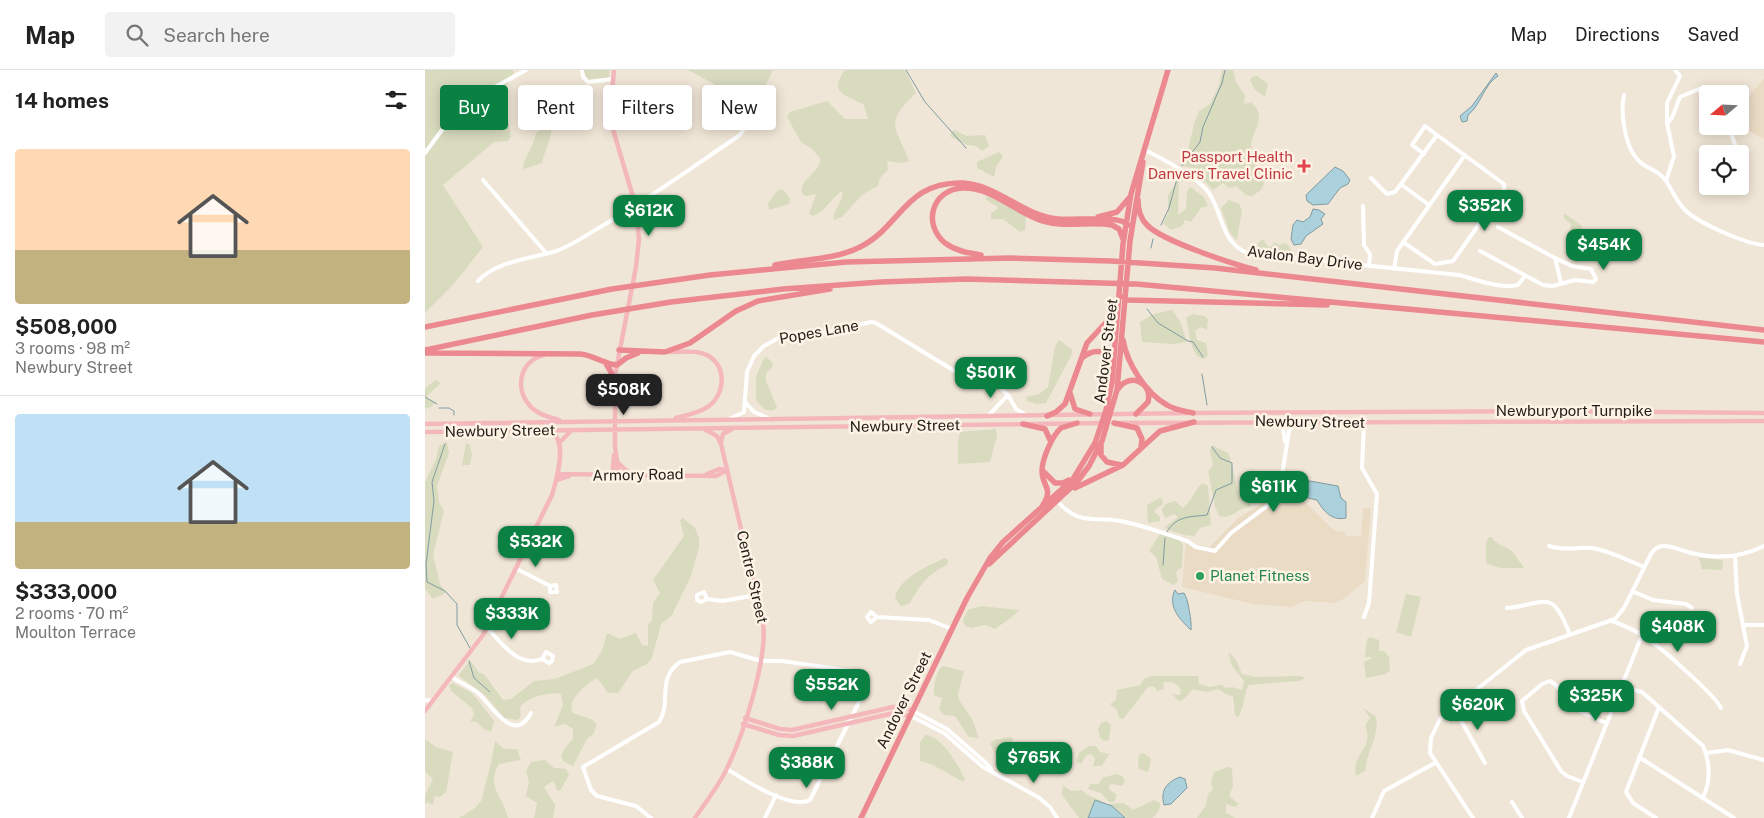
<!DOCTYPE html>
<html lang="en">
<head>
<meta charset="utf-8">
<style>
	:root { --surface:#fff; --page:#f2f2f2; --text:#222; --muted:#767676; --line:#e0e0e0; --accent:#0b8043 }
	body { margin:0; font-family:"Public Sans",sans-serif; background:var(--page); color:var(--text); height:100vh; display:flex; flex-direction:column; font-size:19px; white-space:nowrap }
	* { box-sizing:border-box; margin:0 }
	p { font-size:16px; color:var(--muted) }
	.icon { flex:none; width:28px; height:28px; fill:none; stroke:currentColor; stroke-width:2; stroke-linecap:round; stroke-linejoin:round }
	.map { position:relative; flex:1; overflow:hidden }
	.side { display:flex; flex-direction:column; background:var(--surface); width:425px }
	.side>* { flex:none }
	.hud { position:absolute; left:15px; top:15px; width:475px; height:45px; display:flex; gap:10px }
	.needle { width:32px; rotate:251deg }
	.tools { position:absolute; left:1274px; top:15px; display:grid; gap:10px }
	.tools a { display:grid; place-items:center; width:50px; height:50px; border-radius:5px; background:var(--surface); box-shadow:0 2px 12px #0003; font-size:25px }
	.price { position:absolute; translate:-50% -42px; padding:0 11px; border-radius:10px; background:var(--accent); color:#fff; font-size:16px; line-height:32px; filter:drop-shadow(0 1px 2px #0008) }
	.price::after { content:''; position:absolute; left:50%; top:30px; width:15px; height:11px; margin-left:-8px; background:inherit; clip-path:polygon(0 0,100% 0,50% 100%) }
	.price.current { background:#222; color:#fff }
	ul { padding:0; list-style:none }
	li { display:grid; align-content:center; gap:10px; height:265px; padding:0 15px }
	li+li { border-top:1px solid var(--line) }
	li span { display:grid; place-items:center; height:155px; border-radius:5px; color:#555 }
	li>.icon { margin-inline-start:auto }
	span .icon { width:90px; height:90px; fill:#fffc; stroke-width:1 }
	li b { font-size:21px }
	h2 { display:flex; justify-content:space-between; align-items:center; height:60px; padding:0 15px; font-size:21px }
	.pill { padding:0 18px; border-radius:5px; background:var(--surface); box-shadow:0 2px 12px #0003; font-size:18px; line-height:45px }
	.pill.current { background:var(--accent); color:#fff }
	header { display:flex; align-items:center; gap:30px; box-sizing:border-box; height:70px; padding:0 25px; background:var(--surface); border-bottom:1px solid var(--line) }
	header strong { font-size:24px }
	nav { display:flex; gap:28px; margin-inline-start:auto; font-size:18px }
	.search { width:350px; height:45px; background:var(--page); display:flex; align-items:center; gap:12px; box-sizing:border-box; padding:0 18px; border-radius:5px; color:var(--muted); font-size:19px }
	main { display:flex; flex:1; min-height:0 }
	.map>svg:first-child { display:block }
	.built { fill:#eadbc5 }
	.green { fill:#d8dbbe }
	.water { fill:#aad1dc; stroke:#819ba1 }
	.lines { fill:none; stroke-linecap:round; stroke-linejoin:round }
	.stream { stroke:#819ba1; stroke-width:1 }
	.minor { stroke:#fff; stroke-width:4 }
	.major { stroke:#f4b8bc; stroke-width:4.5 }
	.highway { stroke:#ec888f; stroke-width:5.5 }
	.health-dot { fill:#e0444e; stroke:#fef3e4; stroke-width:2 }
	.leisure-dot { fill:#2e9e5b; stroke:#fef3e4; stroke-width:2 }
	.labels { text-anchor:middle; stroke-width:5; stroke-linejoin:round; paint-order:stroke }
	.health-label { font-size:15px; fill:#be3a42; stroke:#fef3e4; text-anchor:end }
	.street-label { font-size:15px; fill:#211d18; stroke:#fef3e4 }
	.leisure-label { font-size:15px; fill:#27864d; stroke:#fef3e4; text-anchor:start }
</style>
</head>
<body>
<header>
<strong>Map</strong>
<div class="search"><svg class="icon" aria-label="search" viewBox="0 0 24 24"><circle cx="10" cy="10" r="6"/><path d="M15 15l6 6"/></svg>Search here</div>
<nav><a>Map</a><a>Directions</a><a>Saved</a></nav>
</header>
<main>
<section class="side">
<h2>14 homes<svg class="icon" aria-label="filters" viewBox="0 0 24 24"><path d="M4 7h16M4 17h16"/><circle cx="9" cy="7" r="2"/><circle cx="15" cy="17" r="2"/></svg></h2>
<ul>
<li><span style="background:linear-gradient(#ffd9b3 65%,#c2b280 0)"><svg class="icon" aria-label="home" viewBox="0 0 24 24"><path d="M3 11l9-7 9 7M6 9v11h12V9"/></svg></span><div><b>$508,000</b><p>3 rooms · 98 m²</p><p>Newbury Street</p></div></li>
<li><span style="background:linear-gradient(#bfe0f5 70%,#c2b280 0)"><svg class="icon" aria-label="home" viewBox="0 0 24 24"><path d="M3 11l9-7 9 7M6 9v11h12V9"/></svg></span><div><b>$333,000</b><p>2 rooms · 70 m²</p><p>Moulton Terrace</p></div></li>
</ul>
</section>
<div class="map">
<svg width="1339" height="748" viewBox="0 0 1339 748">
	<rect width="100%" height="100%" fill="#f0e6d7"/>
	<path class="built" d="M1339,8V69L1315,56V38Z
		M847,412L860,413L910,461L920,462L921,466H936L938,438H946L940,511L920,528L910,533L880,531L867,537L828,534L757,517L761,469L773,475L784,477L813,448L835,435Z"/>
	<path class="green" d="M0,0H87L89,2L79,21L86,67L83,71L69,72L18,115L58,177L28,215L0,243Z
		M158,0H185L184,8L163,10Z
		M263,0H348C342,15 328,40 309,30L303,33L293,16Z
		M420,0H480L491,23C458,54 471,56 484,91L476,93L462,91L463,100L455,108L453,116L438,124L417,147L409,150C407,139 420,131 417,121C406,128 403,139 388,146L384,144L391,124L380,126L377,123C375,107 396,104 395,88L387,79L376,72L362,47L365,42L402,31L420,49H443L439,35C423,25 402,25 420,0Z
		M797,0H808L811,12L820,25L819,34L827,32C829,37 832,37 833,42C837,55 826,63 826,76C827,89 836,102 839,114L836,120L827,126L821,125L811,116L804,118L798,113L788,120L777,108L771,99L754,95L763,80L769,54L774,41L785,34L794,15Z
		M832,6L843,14L840,27L830,20L825,10L827,7Z
		M125,53C130,62 119,82 117,93L99,99L98,98C99,86 109,77 111,63Z
		M529,60L542,66L560,65L564,76L557,81L551,76L542,75L526,67V62Z
		M574,82L578,86L571,97L569,107L552,98V92Z
		M754,108L753,145L761,139L762,121L765,117L779,127L783,136L776,138L766,152L760,150L757,156L746,160L738,153L743,144V125Z
		M353,120H358L365,128L364,134L344,140L343,133Z
		M563,126L601,146L600,160L595,162L578,149H566V143L574,138L560,129Z
		M804,130L814,134L817,140L812,170L805,163L796,138Z
		M1139,143L1157,156L1156,163L1145,160L1146,154L1139,148Z
		M838,169L844,178L850,172L854,175L861,173L868,182L837,181L832,178L833,173Z
		M747,240L755,251L762,272L748,274L717,272L715,252L729,244Z
		M767,244L780,246L783,249L782,260L776,257L770,261L772,270L781,273L783,285L779,289C764,286 765,260 761,248Z
		M634,270L647,279V284L621,333L611,334L602,331L601,327L614,324L623,317L630,277Z
		M342,287L348,294L347,298L341,303V311L352,337L349,340H340L331,330V307L339,288Z
		M11,310L16,313L2,326L3,329L10,333L6,337L0,339V318Z
		M571,359L572,366L565,392L533,394V372L535,362Z
		M22,372L24,383L12,416L14,432L19,441L8,485L15,514L21,523L8,529L0,519V412L11,389L14,376Z
		M41,373L45,375L47,385L45,395H37Z
		M787,375L803,383L805,387L813,421L818,429L826,433V437C813,436 807,451 794,446L790,437L783,401L788,395L785,381Z
		M777,413L783,416L786,455L775,458L769,466L758,465L739,458L753,447L749,444L741,448L738,444L737,439L741,434L750,431L758,438C768,429 770,420 777,413Z
		M735,428L737,429L738,434L729,441L735,447V451L723,453L722,435Z
		M258,448L270,458L274,468V478L266,506L247,545L236,554L227,588L222,594L208,601L193,623H183L172,608C161,614 141,630 148,643L168,650L172,655L168,664L162,669L148,696L138,691L136,686L139,679L148,669V659L140,654L129,657L138,635L136,624C125,622 100,627 95,638L96,647L92,650L79,648L60,625L35,607L34,605L45,590L54,603L59,604L78,630L86,629L109,611L130,609L168,594L177,581L182,563L194,569L211,563L217,575L223,576V555L227,550L228,533L235,523L228,510L259,466L255,450Z
		M735,464L751,468L758,474L757,497L751,502L753,511L749,515L737,509L731,487L724,481Z
		M1064,467H1067C1072,476 1079,475 1087,481C1089,484 1097,494 1099,498H1075L1061,493V472Z
		M520,488L523,490L522,495C501,505 496,515 484,534L476,536L470,528C474,508 502,496 520,488Z
		M1274,488L1298,490L1297,500L1277,499Z
		M981,524L996,527L986,567L971,562Z
		M556,536L594,540C590,546 577,554 570,559L560,555L546,558L540,556L538,550L543,540Z
		M945,567L954,570V581H959L964,587L965,600L961,604L941,608L939,592L946,589V587H940L942,569Z
		M804,582L811,590L817,604L830,607L875,606L881,608L874,611L824,615C819,622 820,636 813,647L810,645L808,626L803,625L793,619L781,622L768,619L759,629L754,631L747,624L755,625L756,620C752,613 746,610 738,613L739,619L732,621L729,617L724,616L698,649L694,648L692,640L685,634L691,630L692,620L715,615L719,609L727,606H773L774,614L784,617L796,615L801,618L807,617L817,620L819,611C812,601 804,596 804,582Z
		M518,596L539,601L533,624L534,630L547,649L554,668L544,667L530,646L519,645L514,639L517,628L510,626C507,619 511,600 518,596Z
		M28,613L47,623L69,651L66,662L59,659L52,652L45,651L49,645L47,638L26,621L24,615Z
		M938,638L950,646C957,663 940,683 941,700L931,706C926,683 950,679 940,656L945,648Z
		M681,651L686,655L684,670L680,671L675,668L673,659L676,653Z
		M500,665C518,666 533,696 540,709L538,712L508,695L495,691V672Z
		M584,667L588,668L585,680L572,687L565,674L569,670Z
		M0,669L11,677L28,682L21,722L15,727L10,726L8,735L3,732L0,734V725L8,709L0,702Z
		M70,671L79,679H92L96,690L74,694C60,716 80,730 83,748H34L50,738L56,731L66,693Z
		M664,676H671L675,682L684,684L677,696H668L670,688L666,684L661,686L656,694L651,692L654,683Z
		M718,683L726,688L724,700L722,702L713,698L714,685Z
		M120,690L129,698L141,699L144,705L135,721L132,720L128,711L119,717L130,735L128,748H109L112,733L101,726L104,711L101,701L106,692Z
		M803,697L807,698L808,716L804,726L814,734L810,737L801,734V743L811,748H772L780,737L784,722L788,721L786,712L789,702Z
		M691,704L697,706L700,711L697,716L687,714L684,715V719L692,725L689,732H684L676,723L663,719L665,714H674L677,708Z
		M638,715L646,721L657,720C663,728 674,728 681,734L699,733L708,740L729,730L735,733C735,740 732,745 727,748H654L637,725Z"/>
	<path class="water" d="M1071,3L1073,6C1059,14 1056,35 1043,45L1042,51L1037,52L1035,46L1047,36Z
		M910,97L918,101L925,110L923,114L915,118L903,134L888,135L882,131L881,125Z
		M888,139L894,140L900,144L896,149L898,154L881,166L876,174L869,175L866,169L868,155L872,150L878,152L885,147Z
		M862,407L913,416L916,428L921,432V448C907,451 899,442 892,430L883,428L872,415L862,409Z
		M750,520L753,524L759,523C763,528 767,553 766,560C755,550 742,536 750,520Z
		M755,707L760,709L762,718L746,734L739,735C735,720 742,712 755,707Z
		M670,730L687,736L700,748H663Z"/>
	<g class="lines">
		<path class="stream" d="M481,0L500,32L541,78
			M757,96L775,72L778,57L797,13L800,0
			M736,155L744,138L753,105
			M726,178L728,169
			M722,239L733,253L763,271L768,272L778,287
			M777,304L782,335
			M0,327L12,334
			M14,338H24L29,341V345
			M20,374L7,412L9,431L1,494L2,512L20,521L32,534V555L45,578
			M742,462C751,445 767,447 782,445L791,420L807,413V393L795,388L787,377
			M738,495L740,468
			M44,591L49,608L65,622"/>
		<path class="minor" d="M157,0L158,7L163,12L188,9
			M1199,25C1195,43 1200,79 1215,92C1224,100 1234,100 1241,111
			M1282,38L1274,19L1255,27L1247,48L1242,53L1249,86L1241,111C1247,120 1252,132 1260,140C1273,153 1321,174 1339,175
			M1242,53V33L1255,6L1250,0
			M1303,56L1313,82
			M720,80C738,89 773,107 784,123C798,144 796,172 822,183L1034,205C1053,210 1075,219 1093,215L1100,206
			M0,83L25,49L48,29L101,0
			M999,84L987,75L1000,56L1012,65
			M946,108L962,124L970,122L1012,65L1079,114V119L1028,191L1010,194L978,172
			M58,110L122,184
			M977,115L1004,135
			M938,136L939,175L945,184L944,196
			M1073,157L1130,188
			M1055,181L1118,215L1128,216L1150,210L1168,212L1171,209L1166,199L1147,196L1130,188L1136,213
			M969,199L972,181L1040,85
			M53,211C72,190 108,189 134,180C149,174 163,164 177,156C225,128 269,96 315,65L320,57
			M321,333L329,342L343,348
			M563,346L583,325
			M304,349L319,342L322,302L329,286L339,276L359,265L399,263L446,252L451,253L536,305L570,313L583,325L591,339L601,345
			M852,352L858,357L860,372
			M939,353L937,398L952,424L944,533L939,547
			M632,431C655,456 667,446 695,451C718,455 740,464 762,471L771,477L790,481L806,463L842,436L855,418L864,361L871,352
			M1124,476C1138,481 1152,477 1167,478C1185,481 1202,490 1219,497
			M1310,486L1312,524L1322,576L1315,594
			M92,499L125,516V522H132L131,515L125,516
			M1207,521L1228,530L1261,534L1267,538
			M282,529L276,532L272,530V525L279,522L282,529L298,531L331,525
			M1082,538C1122,534 1127,517 1145,565
			M452,547L446,542L442,547L446,552L452,547L504,550L527,559
			M1187,551C1198,555 1209,560 1219,566C1233,575 1291,626 1296,638
			M1319,555H1339
			M62,558C78,574 93,598 117,589L124,593L127,591L128,586L121,582L117,589
			M26,606C34,613 45,616 53,623C66,634 89,676 106,643
			M1196,617L1217,622L1278,676C1285,692 1286,712 1278,727
			M0,630L7,631
			M1029,638L1060,693
			M488,641L522,659L561,693L566,699
			M486,646L519,663L558,697L613,727L625,737L632,748
			M1281,683L1303,680L1339,690
			M1214,687L1309,748
			M1158,712L1142,706L1136,701L1099,641L1097,631L1117,614L1125,611L1131,615L1144,636L1181,653
			M1087,732L1097,748
			M226,748L211,736L172,726L166,720L158,697L234,652C247,632 231,609 255,592L305,582L336,591H357L427,601L438,607L440,615L439,622L385,730C365,740 320,710 302,699
			M340,748L351,725
			M947,748L959,721L1010,693
			M1048,748L1005,683L1006,668L1015,649L1101,580L1190,549L1199,538L1226,484C1229,479 1233,476 1239,476C1248,476 1257,481 1266,483C1291,489 1315,488 1339,476
			M1144,748L1217,565
			M1231,748L1208,733L1201,722L1234,637"/>
		<path class="major" d="M189,0L186,34L187,56L211,137L214,169L211,197L190,305V377L193,398L191,406
			M244,282C254,282 266,280 276,283C301,289 303,321 284,336C275,343 262,345 251,348
			M119,285C95,291 89,318 105,336C112,344 124,347 134,350
			M695,353L1339,351
			M0,354L768,343L1130,341L1339,343
			M0,362L678,353
			M135,372L146,361
			M296,372L298,364L307,359
			M189,385L188,398L191,406
			M193,393L205,404
			M132,404L291,406L302,400
			M282,404L294,399L302,400
			M131,410L144,406
			M0,641L58,565L127,425C132,409 143,369 125,361
			M320,648L355,659L367,660L468,637H477L488,641
			M318,654L354,665L368,666L469,643L486,646
			M270,748C281,731 295,715 303,696C319,663 343,587 338,552L296,374L292,366L281,360"/>
		<path class="highway" d="M713,130C713,140 715,148 722,155C737,171 808,194 831,200
			M673,147L692,142L704,128
			M556,185C543,183 531,181 520,173C497,154 507,119 538,118C567,117 591,143 618,151C641,158 664,151 687,155L694,159L698,169
			M350,195C377,189 410,190 435,177C476,157 480,111 538,113C573,115 598,146 633,149C648,151 695,144 703,155
			M698,227L703,230L902,235
			M0,257L187,219L285,205L421,192L585,188L686,191L790,198L1339,260
			M698,270C702,294 721,323 742,335C750,340 759,341 768,343
			M0,280L167,245L246,232L358,219L456,212L541,209L711,214L1339,272
			M194,280L240,282L265,273L311,241L333,231L405,219
			M1,283L155,284C169,285 178,294 192,295L201,288L213,283
			M657,288C669,278 683,279 688,295
			M180,292L186,302L190,316
			M693,319C704,302 728,312 723,332L711,344
			M645,323L650,339L665,344
			M622,346L631,342L640,334L662,273L685,248L691,236
			M689,353L712,358L717,369L716,378
			M598,354L620,359L626,372
			M676,375V385L682,392L696,395
			M619,402L630,413H638L644,410
			M650,418L698,395L735,361L769,352
			M618,435C629,417 617,417 617,401C617,389 627,366 636,358L652,353
			M564,494L652,412L664,396L677,371L692,320L705,171L718,92
			M436,748L542,528L565,488L578,472L648,409L670,373L681,340L687,312L698,174L706,124L743,0"/>
	</g>
	<path class="health-dot" d="M876.5 88.5h5v5h5v5h-5v5h-5v-5h-5v-5h5z"/>
	<circle class="leisure-dot" cx="775" cy="506" r="5"/>
	<g class="labels">
		<g class="health-label">
			<text x="868" y="92">Passport Health<tspan x="868" dy="17">Danvers Travel Clinic</tspan></text>
		</g>
		<g class="street-label">
			<text transform="translate(880 188) rotate(7)" y="5">Avalon Bay Drive</text>
			<text transform="translate(394 262) rotate(-10)" y="5">Popes Lane</text>
			<text transform="translate(681 281) rotate(-83)" y="5">Andover Street</text>
			<text x="1149" y="346">Newburyport Turnpike</text>
			<text transform="translate(885 352) rotate(1)" y="5">Newbury Street</text>
			<text transform="translate(480 356) rotate(-1)" y="5">Newbury Street</text>
			<text transform="translate(75 361) rotate(-1)" y="5">Newbury Street</text>
			<text transform="translate(213 405) rotate(-1)" y="5">Armory Road</text>
			<text transform="translate(327 507) rotate(77)" y="5">Centre Street</text>
			<text transform="translate(479 630) rotate(-64)" y="5">Andover Street</text>
		</g>
		<g class="leisure-label">
			<text x="785" y="511">Planet Fitness</text>
		</g>
	</g>
</svg>
<div class="tools">
<a><svg class="needle" viewBox="-14 -14 28 28"><path d="M0-13l5 13h-10z" fill="#e53935"/><path d="M0 13l5-13h-10z" fill="#767676"/></svg></a>
<a><svg class="icon" aria-label="locate" viewBox="0 0 24 24"><circle cx="12" cy="12" r="6"/><path d="M12 2v4M12 18v4M2 12h4M18 12h4"/></svg></a>
</div>
<b class="price" style="left:1060px;top:162px">$352K</b>
<b class="price" style="left:224px;top:167px">$612K</b>
<b class="price" style="left:1179px;top:201px">$454K</b>
<b class="price" style="left:566px;top:329px">$501K</b>
<b class="price current" style="left:199px;top:346px">$508K</b>
<b class="price" style="left:849px;top:443px">$611K</b>
<b class="price" style="left:111px;top:498px">$532K</b>
<b class="price" style="left:87px;top:570px">$333K</b>
<b class="price" style="left:1253px;top:583px">$408K</b>
<b class="price" style="left:407px;top:641px">$552K</b>
<b class="price" style="left:1171px;top:652px">$325K</b>
<b class="price" style="left:1053px;top:661px">$620K</b>
<b class="price" style="left:609px;top:714px">$765K</b>
<b class="price" style="left:382px;top:719px">$388K</b>
<div class="hud">
<a class="pill current">Buy</a>
<a class="pill">Rent</a>
<a class="pill">Filters</a>
<a class="pill">New</a>
</div>
</div>
</main>
</body>
</html>
